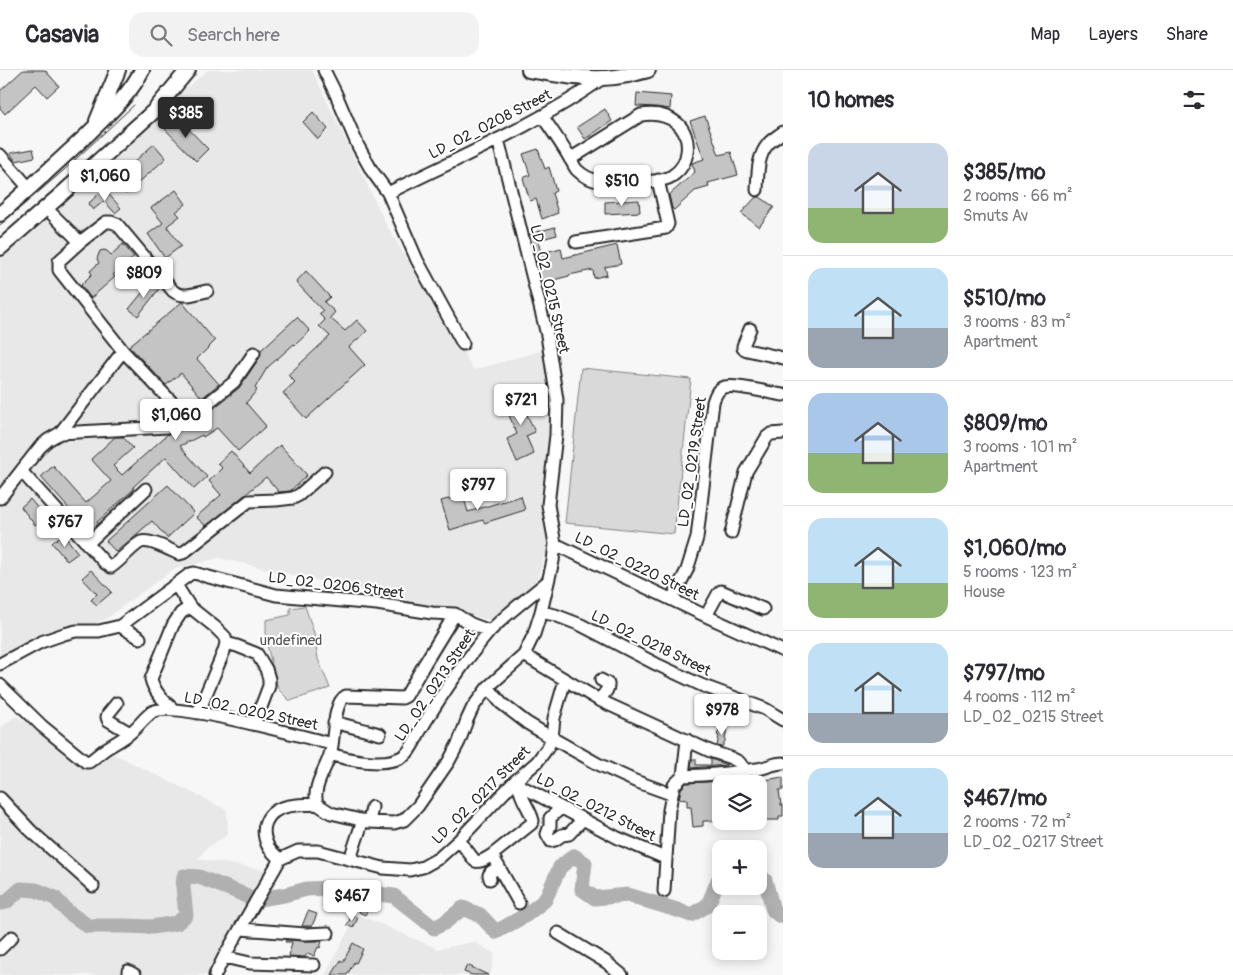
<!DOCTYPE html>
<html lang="en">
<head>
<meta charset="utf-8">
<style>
	:root { --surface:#fff; --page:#f2f2f3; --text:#2b2b33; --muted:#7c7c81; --line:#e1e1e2; --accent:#2b2b2b }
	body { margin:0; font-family:Pangolin,sans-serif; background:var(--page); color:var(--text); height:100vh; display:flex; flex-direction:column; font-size:19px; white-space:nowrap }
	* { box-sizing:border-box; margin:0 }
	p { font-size:16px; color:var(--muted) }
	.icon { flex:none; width:28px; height:28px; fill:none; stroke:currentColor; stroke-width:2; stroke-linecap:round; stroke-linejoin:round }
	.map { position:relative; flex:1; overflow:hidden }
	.panel { display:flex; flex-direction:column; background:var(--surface); width:450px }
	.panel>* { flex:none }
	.buttons { position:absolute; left:712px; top:705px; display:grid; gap:10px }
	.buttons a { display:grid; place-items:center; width:55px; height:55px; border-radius:10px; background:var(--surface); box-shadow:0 2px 12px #0003; font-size:25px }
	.price { position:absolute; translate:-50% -42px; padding:0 11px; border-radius:5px; background:#fff; color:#222; font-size:16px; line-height:32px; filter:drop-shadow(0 1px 2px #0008) }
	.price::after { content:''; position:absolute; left:50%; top:30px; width:15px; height:11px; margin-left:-8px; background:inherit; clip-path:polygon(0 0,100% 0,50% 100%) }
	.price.on { background:var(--accent); color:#fff }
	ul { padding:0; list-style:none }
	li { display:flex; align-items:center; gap:15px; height:125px; padding:0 25px }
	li+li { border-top:1px solid var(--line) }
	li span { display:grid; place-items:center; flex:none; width:140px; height:100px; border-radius:15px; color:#555 }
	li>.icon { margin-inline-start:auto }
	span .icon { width:60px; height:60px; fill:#fffc; stroke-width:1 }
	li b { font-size:21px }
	h2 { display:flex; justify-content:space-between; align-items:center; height:60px; padding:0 25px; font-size:21px }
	header { display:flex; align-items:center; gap:30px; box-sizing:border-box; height:70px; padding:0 25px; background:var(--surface); border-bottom:1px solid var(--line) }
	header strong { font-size:24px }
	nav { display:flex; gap:28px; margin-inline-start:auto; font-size:18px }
	.search { width:350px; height:45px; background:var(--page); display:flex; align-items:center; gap:12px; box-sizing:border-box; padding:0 18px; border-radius:15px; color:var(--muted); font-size:19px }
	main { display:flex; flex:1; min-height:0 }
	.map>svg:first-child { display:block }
	.built { fill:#e8e8e8 }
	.green { fill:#d9d9d9; stroke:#828282 }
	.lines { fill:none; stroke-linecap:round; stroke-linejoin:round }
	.river { stroke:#b0b0b0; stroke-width:15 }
	.building { fill:#c4c4c4; stroke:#2b2b2b }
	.minor-casing { stroke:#2b2b2b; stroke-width:15 }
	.major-casing { stroke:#2b2b2b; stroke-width:18 }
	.minor { stroke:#fff; stroke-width:11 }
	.major { stroke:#fff; stroke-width:14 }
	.tram { stroke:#2b2b2b; stroke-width:1 }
	.labels { text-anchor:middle; stroke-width:4; stroke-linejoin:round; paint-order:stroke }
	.street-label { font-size:15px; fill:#2b2b2b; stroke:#fff }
	.park-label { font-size:15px; fill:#565656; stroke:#fff }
</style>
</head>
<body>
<header>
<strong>Casavia</strong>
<div class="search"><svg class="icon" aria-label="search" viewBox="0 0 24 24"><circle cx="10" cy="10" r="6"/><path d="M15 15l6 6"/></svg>Search here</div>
<nav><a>Map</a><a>Layers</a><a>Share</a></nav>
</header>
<main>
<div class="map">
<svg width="783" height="905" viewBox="0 0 783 905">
	<rect width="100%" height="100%" fill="#f7f7f7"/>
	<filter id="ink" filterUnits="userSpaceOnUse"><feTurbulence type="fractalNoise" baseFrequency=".02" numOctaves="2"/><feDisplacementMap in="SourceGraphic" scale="10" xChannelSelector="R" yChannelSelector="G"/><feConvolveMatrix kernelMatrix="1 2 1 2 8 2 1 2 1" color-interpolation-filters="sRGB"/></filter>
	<g filter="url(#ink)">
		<path class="built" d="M208,0H312L387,156L474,300L547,279L552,364L558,448L534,517L490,550L219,488L172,500L107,548L0,595V183L159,41Z
			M16,646L38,659L86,696L100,677L227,740L228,764L206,779L198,789L273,801L215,905H0V658Z
			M357,844L438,879L474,872L495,884L490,905H325Z"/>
		<path class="green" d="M581,298L691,309L674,464L565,453Z
			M305,536L314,563L318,589L330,618L290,631L278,619L266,571V550L290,545V538Z"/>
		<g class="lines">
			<path class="river" d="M759,807L765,810L773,840L780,846H783
				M0,833L6,832L21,819L36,820L55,828L68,842L88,856H125L152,857L177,853L186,845L183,817L184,806L199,807L240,823L253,830L284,825L307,819L330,818L394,826L434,858L444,853L463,838L480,845L496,862L526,845L545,830L560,797L574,786L585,793L582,819L595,828L628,825L677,840L691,845L708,835L721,803"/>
		</g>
		<path class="building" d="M23,0H45L59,16L47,27L36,15L5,44L0,38V21Z
			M637,23L671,26L670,39L656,37L636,36Z
			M605,39L612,51L585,69L577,57Z
			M313,42L328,59L318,69L303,52Z
			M705,46L719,85L731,82L738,105L708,113L709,117L695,121L674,140L672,138L669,125L695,102L692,93L704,89L690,51Z
			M177,47L208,79L196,91L165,59Z
			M154,74L166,88L126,124L114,110Z
			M33,79L35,87L16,91L10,83Z
			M538,79L545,99L549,97L556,121L552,123L558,143L542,149L536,129L530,131L523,108L530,105L523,84Z
			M104,119L121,138L115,143L104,131L93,140L88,134Z
			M176,120L186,134L176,142L180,146L167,156L181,176L165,188L148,164L163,153L151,138Z
			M756,127H760L774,137L759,157L741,143Z
			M639,130L640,142L605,144V132Z
			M555,157L557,165L538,170L541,183L561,178L563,188L617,175L621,194L605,197L607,205L594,208L593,200L569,205V206L542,213L529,164Z
			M123,174L134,187L113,205L115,207L91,228L81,215L92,204L90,201L99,193L97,189L98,186L100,181L104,180L107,181L111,185Z
			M306,201L330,227L324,232L335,242L330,248L345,261L357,250L367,261L349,277L365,295L306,349L283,323L295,312L288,305L330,266L319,256L325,250L319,244L323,241L296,212Z
			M151,212L159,219L138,246L129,239Z
			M182,232L215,271L197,289L219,314L202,328L181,303L166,315L129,276Z
			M297,247L310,261L295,275L294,274L267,298L255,318L257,320L246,333L266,356L238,381L217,358L203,367L202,365L180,376L207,407L194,419L166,387L133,417L134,419L97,452L98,454L88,463L76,450L77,448L41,407L53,396L86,433L111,411L91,389L115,367H123L133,378L113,396L122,405L168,364L180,360L198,351L239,318L260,287L261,280Z
			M523,319L531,338L525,340L535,362L526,366L534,384L517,392L507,369L517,364L509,345L515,342L508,325Z
			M280,375L307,405L290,421L279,422L266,407L246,424L206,456L196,447L221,425L209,411L222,398L218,393L231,381L250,403Z
			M168,415L194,443L167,468L152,451L116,482L106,471Z
			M463,425L468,442L521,426L525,440L484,453L483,450L450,460L441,431Z
			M30,429L45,447L35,455L21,437Z
			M63,464L78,483L67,491L52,473Z
			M91,500L112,522L97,535L91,530L97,524L82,508Z
			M722,654L727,657L725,671L722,677L717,676L719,666L717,665Z
			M692,689H696V695H711V689L727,695L691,698Z
			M783,707V720H779L781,735H783V746H779V750H765L764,722H767L765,710Z
			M726,711L725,714H720L721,751H703V756L693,757L691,737H687V730L679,729L681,719L686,713Z
			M365,831L371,834L365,845L359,842Z
			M308,841L317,844L312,856H302Z
			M352,845L358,848L353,858L347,855Z
			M286,870L305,871H322L320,878L318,877L314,886L308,883L305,887L289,886L292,872H285Z
			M353,873L363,879L356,893L354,892L347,905H332L341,890L343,892Z
			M467,895L488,905H472L464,902Z"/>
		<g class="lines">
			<g class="minor-casing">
				<path id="minor" d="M324,0L335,22L358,76L372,101L388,123L417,190L463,274
					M542,46C551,59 561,73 569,87C572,91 574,97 577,100C590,113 607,113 624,112C637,112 662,113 672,106C690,95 693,67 677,53C667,45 654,43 641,45L570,89
					M0,85L29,118
					M757,120C758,104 757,87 768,74C771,70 778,66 783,62
					M388,123C460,87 537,55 603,8
					M46,138L80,172
					M576,172L666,158L668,154L658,110
					M750,259L743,276V278L747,280L783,288
					M187,348L123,281L59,200V191L80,172L106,152H111L117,154L173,221C183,229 196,223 207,221
					M60,363L167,357L177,353L193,345L234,312L254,283
					M21,401L105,493L111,497C119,492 135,474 141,472C150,469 170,480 179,484L183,483L249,431L276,430L293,428L299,425L325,402
					M0,428L40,377L48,370L60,363L123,281
					M731,463L746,402L767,367L771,364L783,363
					M87,474L146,419
					M555,474L706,546L783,581
					M176,515L190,537L215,557L225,567L226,573L224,581L198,643
					M672,529L687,500L697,468L713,332C715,326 717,319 724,317C735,314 770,323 783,325
					M541,542L555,545L581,555L656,594L701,615L765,639L783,650
					M706,546L718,524L721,521L763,539
					M120,556L140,568
					M226,573L237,576L257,584L266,599L269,609V616L258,645L253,654
					M524,585L599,630L710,681L731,688L739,692L746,701
					M0,594L41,572L64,564L76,561H99L120,556L190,504L194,503L276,525L342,531L377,534L432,543L455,544L471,554L490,561
					M0,615L42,656L86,692H89C96,687 101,682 107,678C115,673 123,669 130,663C138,657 144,648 152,642C173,630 304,667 332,674
					M488,617L501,633L527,653L552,668L598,694L635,711L671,724
					M599,630C602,625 609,621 608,614L601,610
					M117,633L108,644L107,647L108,650L130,663
					M174,640C164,631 154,622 151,609L173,555L181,543L190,537
					M334,653L341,654L380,664
					M330,684C349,690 388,698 405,685C412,680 418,663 423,656C434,637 446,619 459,601C468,588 479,574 489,562C506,544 528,528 547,512
					M683,706L687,670
					M514,712L519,715L618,768L665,788
					M519,715C520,729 530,738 533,751L531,754L492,785L519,833
					M0,728L30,760L93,816
					M317,734L331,743L369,752L394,753L404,750L418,736L449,691L459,672L467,650L473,637L488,617L524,585L534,564L541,542L553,491L555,474L548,435L556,365L557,330L547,265L498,69
					M317,734C312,718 325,700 330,685C335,671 332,633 346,626L402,628L406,626L425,593L455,544
					M561,738L550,748V756L547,764L551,771L555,770L562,765L569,764L583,749
					M369,752L372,737
					M459,770L475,791C481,793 487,788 492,785
					M280,789L298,781H318L383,798L410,800L423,797L439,788L459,770L514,712L537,692L548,677L552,668L554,648L565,610
					M280,789C276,786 272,782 269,778C259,760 265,742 285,737C295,734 307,735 317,734
					M350,789L363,750
					M490,809L489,805L491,802L499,797
					M664,821L669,740L674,715L683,706C708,705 732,703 757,699C766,698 774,693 783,693
					M241,859L305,864L328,863
					M558,863L606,892L622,905
					M0,879L12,867
					M224,887L250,893L314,895
					M128,901L135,905
					M215,905L224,887L280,789"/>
			</g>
			<g class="major-casing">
				<path id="major" d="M529,0C553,4 577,9 602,8C618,8 633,4 648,0
					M97,51L118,0
					M0,144C30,118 59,91 88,64C107,45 130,25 142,0
					M0,178L63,123L154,41L188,0"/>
			</g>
			<use href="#minor" class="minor"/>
			<use href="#major" class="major"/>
			<path class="tram" d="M0,155L63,101L134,35
				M0,167L142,42"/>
		</g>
	</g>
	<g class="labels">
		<g class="street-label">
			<text transform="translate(490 54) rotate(-27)" y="5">LD_02_0208 Street</text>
			<text transform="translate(550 219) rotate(77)" y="5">LD_02_0215 Street</text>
			<text transform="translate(692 392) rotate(-82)" y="5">LD_02_0219 Street</text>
			<text transform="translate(637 496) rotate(26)" y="5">LD_02_0220 Street</text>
			<text transform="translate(336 515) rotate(7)" y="5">LD_02_0206 Street</text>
			<text transform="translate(651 573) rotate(26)" y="5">LD_02_0218 Street</text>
			<text transform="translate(435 615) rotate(-56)" y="5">LD_02_0213 Street</text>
			<text transform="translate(251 641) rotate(12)" y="5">LD_02_0202 Street</text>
			<text transform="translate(481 725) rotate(-45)" y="5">LD_02_0217 Street</text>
			<text transform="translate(596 737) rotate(27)" y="5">LD_02_0212 Street</text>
		</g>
		<g class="park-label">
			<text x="291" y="575">undefined</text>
		</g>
	</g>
</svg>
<div class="buttons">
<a><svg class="icon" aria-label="layers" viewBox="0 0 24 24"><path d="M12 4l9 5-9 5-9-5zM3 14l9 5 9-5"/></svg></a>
<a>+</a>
<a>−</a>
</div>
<b class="price on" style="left:186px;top:69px">$385</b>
<b class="price" style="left:105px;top:132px">$1,060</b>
<b class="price" style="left:622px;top:137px">$510</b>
<b class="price" style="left:144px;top:229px">$809</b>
<b class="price" style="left:521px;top:356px">$721</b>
<b class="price" style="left:176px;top:371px">$1,060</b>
<b class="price" style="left:478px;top:441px">$797</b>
<b class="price" style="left:65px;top:478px">$767</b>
<b class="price" style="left:722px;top:666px">$978</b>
<b class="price" style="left:352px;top:852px">$467</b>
</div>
<section class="panel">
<h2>10 homes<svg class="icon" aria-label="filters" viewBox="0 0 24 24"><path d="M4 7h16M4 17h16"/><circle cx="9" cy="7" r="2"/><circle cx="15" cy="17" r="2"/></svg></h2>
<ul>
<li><span style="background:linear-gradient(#c9d6e8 65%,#8fb573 0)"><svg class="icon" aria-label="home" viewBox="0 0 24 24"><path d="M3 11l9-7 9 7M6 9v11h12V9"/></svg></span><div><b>$385/mo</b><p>2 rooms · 66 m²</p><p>Smuts Av</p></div></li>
<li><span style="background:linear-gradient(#bfe0f5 60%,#9aa5b1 0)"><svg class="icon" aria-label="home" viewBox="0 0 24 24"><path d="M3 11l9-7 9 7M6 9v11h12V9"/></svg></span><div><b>$510/mo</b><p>3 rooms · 83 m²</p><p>Apartment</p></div></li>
<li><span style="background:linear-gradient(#a9c7e8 60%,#8fb573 0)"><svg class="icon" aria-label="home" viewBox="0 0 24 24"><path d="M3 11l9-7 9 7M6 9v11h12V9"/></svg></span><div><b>$809/mo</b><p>3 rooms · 101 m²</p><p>Apartment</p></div></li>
<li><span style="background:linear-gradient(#bfe0f5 65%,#8fb573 0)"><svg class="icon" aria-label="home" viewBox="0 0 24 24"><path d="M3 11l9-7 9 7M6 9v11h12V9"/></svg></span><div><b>$1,060/mo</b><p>5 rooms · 123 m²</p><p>House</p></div></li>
<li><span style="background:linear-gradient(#bfe0f5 70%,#9aa5b1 0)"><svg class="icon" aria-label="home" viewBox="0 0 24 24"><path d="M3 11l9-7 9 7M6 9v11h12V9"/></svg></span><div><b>$797/mo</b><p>4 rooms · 112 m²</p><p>LD_02_0215 Street</p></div></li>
<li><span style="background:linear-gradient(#bfe0f5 65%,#9aa5b1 0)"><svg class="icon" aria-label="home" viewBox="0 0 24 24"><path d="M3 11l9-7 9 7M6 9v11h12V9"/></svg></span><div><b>$467/mo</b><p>2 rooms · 72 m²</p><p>LD_02_0217 Street</p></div></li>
</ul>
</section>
</main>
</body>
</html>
